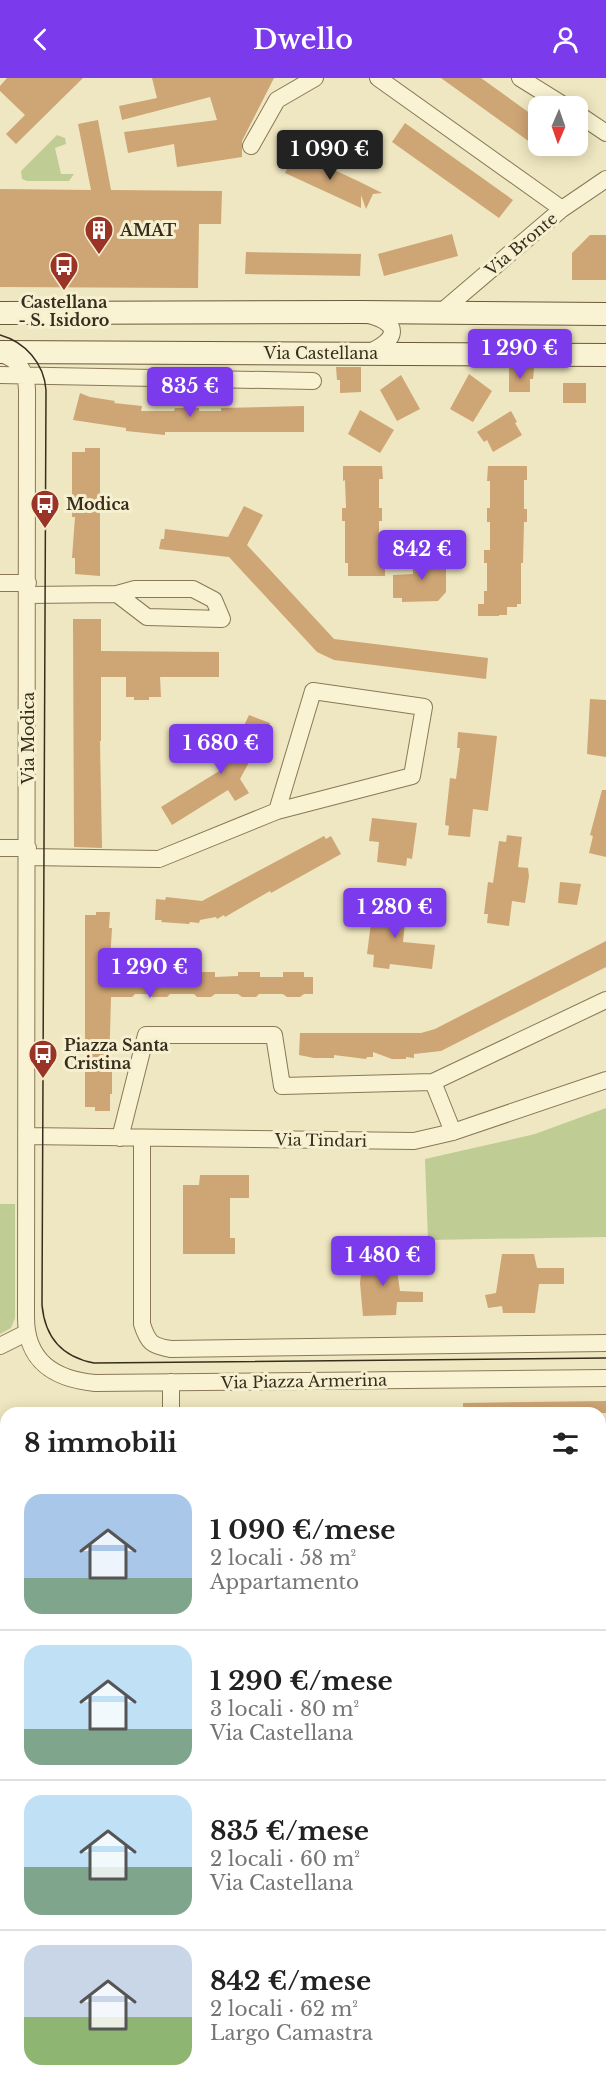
<!DOCTYPE html>
<html lang="it">
<head>
<meta charset="utf-8">
<style>
	:root { --surface:#fff; --page:#f2f2f2; --text:#222; --muted:#767676; --line:#e0e0e0; --accent:#7c3aed }
	body { margin:0; font-family:"Libre Baskerville",serif; background:var(--page); color:var(--text); height:100vh; display:flex; flex-direction:column; font-size:22px; white-space:nowrap }
	* { box-sizing:border-box; margin:0 }
	p { font-size:20px; color:var(--muted) }
	.icon { flex:none; width:33px; height:33px; fill:none; stroke:currentColor; stroke-width:2; stroke-linecap:round; stroke-linejoin:round }
	.map { position:relative; flex:1; overflow:hidden }
	.sheet { position:absolute; left:0px; top:1329px; width:606px; height:686px; display:flex; flex-direction:column; background:var(--surface); border-radius:18px 18px 0 0; box-shadow:0 3px 15px #0003 }
	.sheet>* { flex:none }
	.needle { width:39px; rotate:182deg }
	.buttons { position:absolute; left:528px; top:18px; display:grid; gap:12px }
	.buttons a { display:grid; place-items:center; width:60px; height:60px; border-radius:12px; background:var(--surface); box-shadow:0 3px 15px #0003; font-size:30px }
	.price { position:absolute; translate:-50% -51px; padding:0 14px; border-radius:6px; background:var(--accent); color:#fff; font-size:20px; line-height:39px; filter:drop-shadow(0 2px 3px #0008) }
	.price::after { content:''; position:absolute; left:50%; top:36px; width:18px; height:14px; margin-left:-9px; background:inherit; clip-path:polygon(0 0,100% 0,50% 100%) }
	.price.on { background:#222; color:#fff }
	ul { padding:0; list-style:none }
	li { display:flex; align-items:center; gap:18px; height:150px; padding:0 24px }
	li+li { border-top:2px solid var(--line) }
	li span { display:grid; place-items:center; flex:none; width:168px; height:120px; border-radius:18px; color:#555 }
	li>.icon { margin-inline-start:auto }
	span .icon { width:72px; height:72px; fill:#fffc; stroke-width:1 }
	li b { font-size:26px }
	h2 { display:flex; justify-content:space-between; align-items:center; height:72px; padding:0 24px; font-size:26px }
	header { display:flex; justify-content:space-between; align-items:center; height:78px; padding:0 24px; background:var(--accent); color:#fff; font-size:27px; font-weight:600 }
	.map>svg:first-child { display:block }
	.green { fill:#bfcd94 }
	.building { fill:#cea575 }
	.lines { fill:none; stroke-linecap:round; stroke-linejoin:round }
	.street-casing { stroke:#897858; stroke-width:18 }
	.secondary-casing { stroke:#6a593b; stroke-width:24 }
	.street { stroke:#f9f3d4; stroke-width:16 }
	.secondary { stroke:#f9f3d4; stroke-width:22 }
	.tram { stroke:#382d1d; stroke-width:1.5 }
	.labels { text-anchor:middle; stroke-width:6; stroke-linejoin:round; paint-order:stroke }
	.poi-label { font-size:16px; font-weight:bold; fill:#382d1d; stroke:#f6f0d0; text-anchor:start }
	.street-label { font-size:16px; fill:#382d1d; stroke:#f6f0d0 }
</style>
</head>
<body>
<header><svg class="icon" aria-label="back" viewBox="0 0 24 24"><path d="M15 5l-7 7 7 7"/></svg>Dwello<svg class="icon" aria-label="person" viewBox="0 0 24 24"><circle cx="12" cy="8" r="4"/><path d="M4 21q1-7 8-7t8 7"/></svg></header>
<div class="map">
<svg width="606" height="2014" viewBox="0 0 606 2014">
	<rect width="100%" height="100%" fill="#efe7c1"/>
	<path class="green" d="M57,57L65,60L66,66L55,70L61,96H74L69,103H27L22,101L21,93Z
		M606,1030V1159L428,1162L425,1081L535,1056Z
		M0,1126H15V1240L11,1250L0,1256Z"/>
	<path class="building" d="M7,0H83L16,66L6,56L25,37L0,13V8Z
		M152,0H274L242,63V79L177,89L174,66L128,75L124,54L217,42L210,19L122,42L119,28L157,20Z
		M441,0H481L538,41V70Z
		M98,42L111,112L222,113L221,146H199L198,210L0,209V111L91,112L78,46Z
		M405,45L513,122L499,140L392,64Z
		M295,74L358,103L382,115L373,116L366,131L361,117V130L285,95Z
		M452,156L458,178L384,198L378,176Z
		M590,157H606V202H572V175Z
		M246,174L361,176L360,198L245,196Z
		M336,289H361V314L340,315V302H337Z
		M509,290H534L533,301H530V314H509Z
		M469,296L492,313L473,344L450,331Z
		M401,297L420,331L397,343L380,312Z
		M563,305H586V325H563Z
		M80,315L90,319L115,323L114,325L142,328L141,333H174L175,330H199V333H221V330L304,328V354H165V357L126,353V350L73,342Z
		M360,332L394,352L380,375L348,356Z
		M511,333L517,344L515,345L522,357L493,374L487,362L484,364L477,354Z
		M85,370H100V498L75,496V480H72L75,439H72V374H85Z
		M343,388H382L383,401H379V430H382V443H379V471H385V498H348V485H345V443H342V430H346L345,402L343,403Z
		M488,388H527V402H524V431H527V444H524L523,485H521V526H517V529H507V537H499V538H478V526H484V513H487V485H484V472H490V444H487V430H490V403H487Z
		M244,428L263,437L247,467L334,561L488,580L486,601L334,582L317,574L229,479L159,471L161,461H164L165,451L228,459Z
		M413,480H446V514L438,523L402,524V520H393V497L413,496Z
		M73,541H101V573L219,574V599H160L161,619H149V622H134V619H126V599H101V663H100L102,770L74,769Z
		M590,621L606,622V679L587,676Z
		M249,637L270,645L240,701L249,715L235,723L228,712L172,747L161,729L224,690Z
		M458,654L497,658L488,733L473,731L470,759L448,757L449,748L445,747L450,700L456,701L460,670H457Z
		M602,712H606V779L589,775L593,758L590,757Z
		M372,740L417,745L412,781L407,780L406,788L377,784L379,764L369,763Z
		M507,757L522,759L518,789L528,790L529,798L525,825L512,823L509,848L487,845L488,836H484L488,804L493,805L499,763L506,764Z
		M324,758L326,761L331,758L341,776L271,815L270,813L225,839L224,837L217,841L216,839L200,842L199,845L190,844L189,846L161,844L162,842H155L156,821L165,822L166,819L202,823Z
		M560,804L581,806L577,827L558,825Z
		M381,819L397,821V824L407,825L403,864L435,867L432,891L390,886L389,891L373,889L374,877L367,876L373,829L380,830Z
		M96,834H110L109,850H112L109,899H149V894H170V898L194,899V894H215V899L238,898V894H260V899H283V894H304V899H313V916H304L300,919H287L283,916H259L256,919H242L238,916H215L211,919H197L194,916H170L167,919H152L148,916H135L132,919H111L109,992H112V1016H110V1033H95V1029H85V837H96Z
		M606,863V889L441,973L414,976V980L406,979V981H392L373,974V979H367L366,981L334,977V980H314L299,977L300,955H421L435,951Z
		M200,1097H249V1120H230V1160H235V1176H183V1107H199Z
		M502,1176H534L537,1190H564V1206H539L535,1235H503L502,1228L488,1230L485,1217L496,1215Z
		M363,1179H395L400,1213L423,1214V1224H397L396,1237L363,1238L360,1205Z
		M606,1323V1335H463V1325Z"/>
	<g class="lines">
		<g class="street-casing">
			<path id="street" d="M378,0L562,131
				M520,0L565,28
				M578,36L606,55
				M251,68L277,22L315,0
				M440,235L562,131L606,101
				M369,274C396,263 403,246 369,237
				M0,276C18,280 26,293 27,311L26,1239C26,1283 54,1301 95,1305L606,1300
				M0,297L313,303
				M0,505H28
				M28,517L117,516L147,539L222,541L214,522L193,511H135L117,516
				M0,770H28
				M28,779L159,781L277,733L313,613L424,629L412,698L277,733
				M433,1004L453,1054
				M26,1058L414,1063L453,1054L606,1002
				M120,1060L146,957H274L282,1008L433,1004L606,922
				M142,1060V1246C148,1265 152,1268 171,1271L606,1265
				M0,1268L26,1255
				M171,1335V1304
				M0,1515L6,1516
				M600,1533H606
				M0,1680H6
				M0,1705L6,1706
				M600,1828H606
				M0,1862L6,1860
				M600,1908H606
				M600,1932H606"/>
		</g>
		<g class="secondary-casing">
			<path id="secondary" d="M0,235L358,234L606,236
				M0,274L606,277"/>
		</g>
		<use href="#street" class="street"/>
		<use href="#secondary" class="secondary"/>
		<path class="tram" d="M0,257C25,264 44,285 46,312L42,1227C45,1260 62,1279 94,1285L606,1280"/>
	</g>
	<defs>
		<g id="building-pin" transform="scale(1.5)"><path d="M0 17L-7.5 6A9.5 9.5 0 1 1 7.5 6Z" fill="#993427" stroke="#f6f0d0"/><path d="M-4-6H4V6H1V3H-1V6H-4ZM-2.5-4.3h1.7v1.8h-1.7ZM.8-4.3h1.7v1.8H.8ZM-2.5-1h1.7V.8h-1.7ZM.8-1h1.7V.8H.8Z" fill="#fff"/></g>
		<g id="bus-pin" transform="scale(1.5)"><path d="M0 17L-7.5 6A9.5 9.5 0 1 1 7.5 6Z" fill="#993427" stroke="#f6f0d0"/><path d="M-5-6H5V4H4V6H2V4H-2V6H-4V4H-5ZM-3.5-4V0h7V-4ZM-3.5 1.2v1.5H-2V1.2ZM2 1.2v1.5H3.5V1.2Z" fill="#fff"/></g>
	</defs>
	<g fill-rule="evenodd">
		<use href="#building-pin" x="99" y="152"/>
		<use href="#bus-pin" x="64" y="188"/>
		<use href="#bus-pin" x="45" y="426"/>
		<use href="#bus-pin" x="43" y="976"/>
	</g>
	<g class="labels">
		<g class="poi-label">
			<text x="120" y="158">AMAT</text>
			<text x="64" y="230" text-anchor="middle">Castellana<tspan x="64" dy="18">- S. Isidoro</tspan></text>
			<text x="66" y="432">Modica</text>
			<text x="64" y="973">Piazza Santa<tspan x="64" dy="18">Cristina</tspan></text>
		</g>
		<g class="street-label">
			<text transform="translate(521 166) rotate(-40)" y="6">Via Bronte</text>
			<text x="321" y="281">Via Castellana</text>
			<text transform="translate(28 660) rotate(-90)" y="6">Via Modica</text>
			<text transform="translate(321 1062) rotate(1)" y="6">Via Tindari</text>
			<text transform="translate(304 1303) rotate(-1)" y="6">Via Piazza Armerina</text>
		</g>
	</g>
</svg>
<div class="buttons">
<a><svg class="needle" viewBox="-14 -14 28 28"><path d="M0-13l5 13h-10z" fill="#e53935"/><path d="M0 13l5-13h-10z" fill="#767676"/></svg></a>
</div>
<b class="price on" style="left:330px;top:103px">1 090 €</b>
<b class="price" style="left:520px;top:302px">1 290 €</b>
<b class="price" style="left:190px;top:340px">835 €</b>
<b class="price" style="left:422px;top:503px">842 €</b>
<b class="price" style="left:221px;top:697px">1 680 €</b>
<b class="price" style="left:395px;top:861px">1 280 €</b>
<b class="price" style="left:150px;top:921px">1 290 €</b>
<b class="price" style="left:383px;top:1209px">1 480 €</b>
<section class="sheet">
<h2>8 immobili<svg class="icon" aria-label="filters" viewBox="0 0 24 24"><path d="M4 7h16M4 17h16"/><circle cx="9" cy="7" r="2"/><circle cx="15" cy="17" r="2"/></svg></h2>
<ul>
<li><span style="background:linear-gradient(#a9c7e8 70%,#7fa58c 0)"><svg class="icon" aria-label="home" viewBox="0 0 24 24"><path d="M3 11l9-7 9 7M6 9v11h12V9"/></svg></span><div><b>1 090 €/mese</b><p>2 locali · 58 m²</p><p>Appartamento</p></div></li>
<li><span style="background:linear-gradient(#bfe0f5 70%,#7fa58c 0)"><svg class="icon" aria-label="home" viewBox="0 0 24 24"><path d="M3 11l9-7 9 7M6 9v11h12V9"/></svg></span><div><b>1 290 €/mese</b><p>3 locali · 80 m²</p><p>Via Castellana</p></div></li>
<li><span style="background:linear-gradient(#bfe0f5 60%,#7fa58c 0)"><svg class="icon" aria-label="home" viewBox="0 0 24 24"><path d="M3 11l9-7 9 7M6 9v11h12V9"/></svg></span><div><b>835 €/mese</b><p>2 locali · 60 m²</p><p>Via Castellana</p></div></li>
<li><span style="background:linear-gradient(#c9d6e8 60%,#8fb573 0)"><svg class="icon" aria-label="home" viewBox="0 0 24 24"><path d="M3 11l9-7 9 7M6 9v11h12V9"/></svg></span><div><b>842 €/mese</b><p>2 locali · 62 m²</p><p>Largo Camastra</p></div></li>
</ul>
</section>
</div>
</body>
</html>
